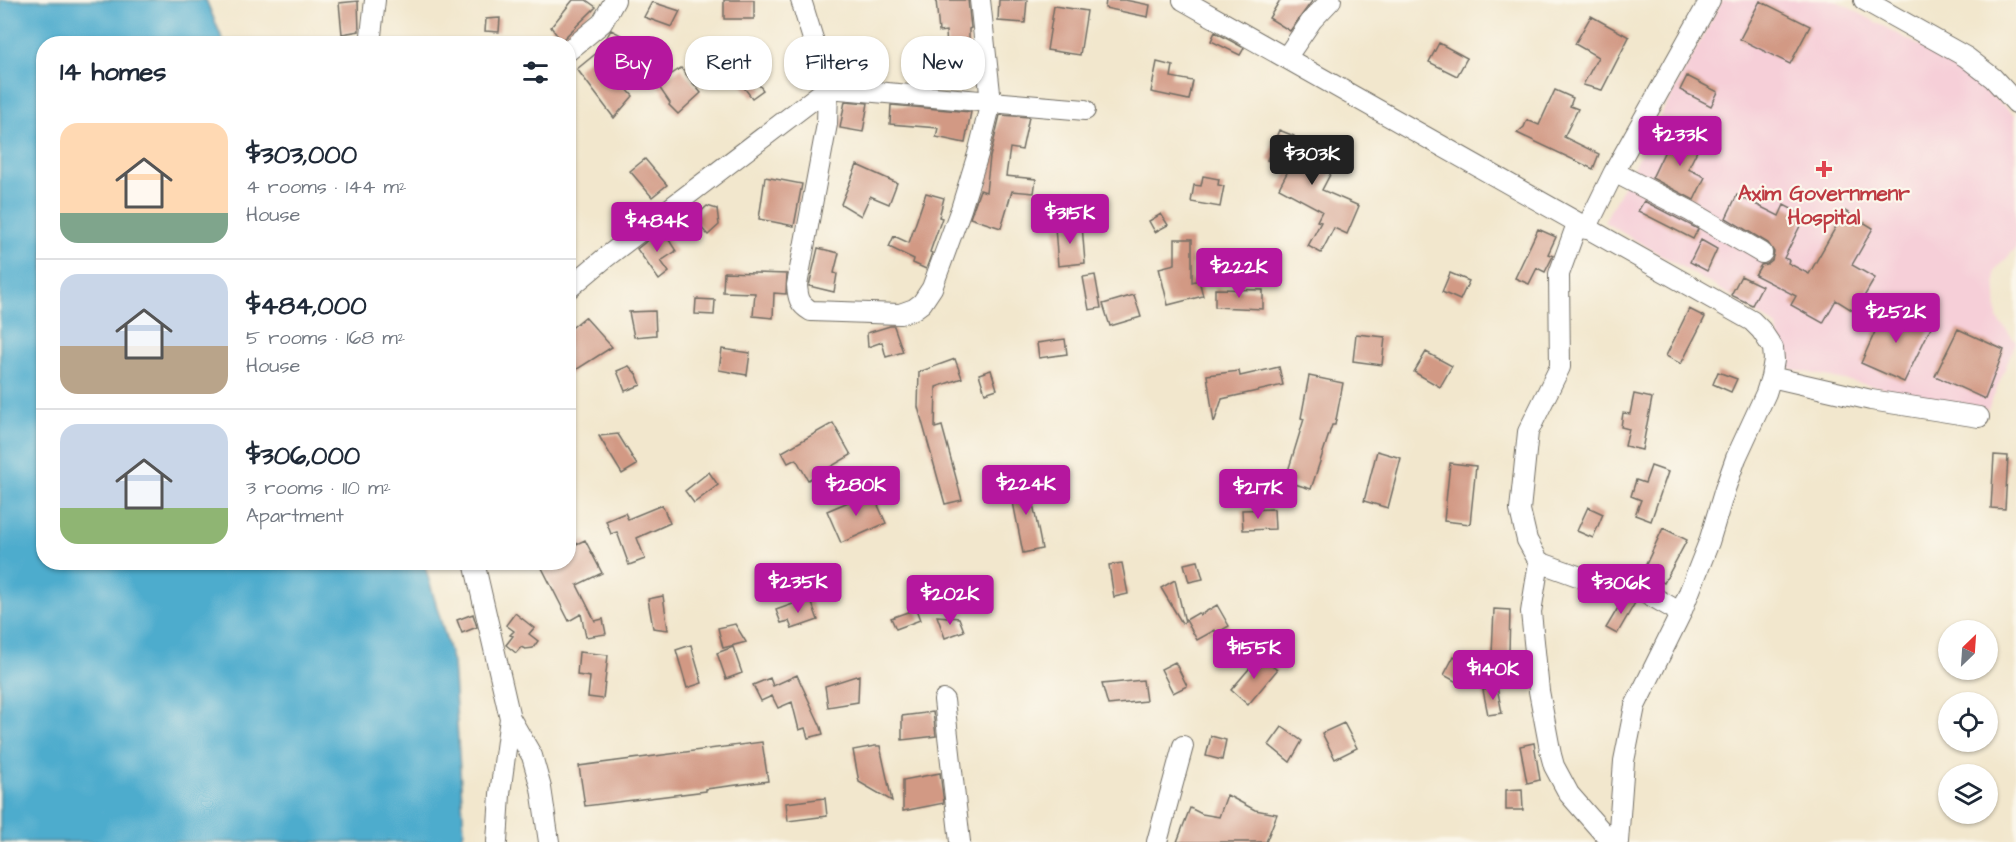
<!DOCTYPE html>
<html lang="en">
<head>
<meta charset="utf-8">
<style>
	:root { --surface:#fff; --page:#f6f6f7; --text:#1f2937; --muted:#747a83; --line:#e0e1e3; --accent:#b5179e }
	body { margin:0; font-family:"Architects Daughter",sans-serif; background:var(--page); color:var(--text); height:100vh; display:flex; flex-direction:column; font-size:22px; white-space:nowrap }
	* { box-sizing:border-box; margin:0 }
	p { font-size:20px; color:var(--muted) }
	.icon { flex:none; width:33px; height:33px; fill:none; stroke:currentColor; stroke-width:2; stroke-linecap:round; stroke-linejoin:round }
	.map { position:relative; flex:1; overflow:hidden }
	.panel { position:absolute; left:36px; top:36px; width:540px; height:534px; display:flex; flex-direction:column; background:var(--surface); border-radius:24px; box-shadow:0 2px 4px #0004 }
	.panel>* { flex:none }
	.hud { position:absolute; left:594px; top:36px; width:570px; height:54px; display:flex; gap:12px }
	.needle { width:39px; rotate:25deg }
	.fabs { position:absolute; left:1938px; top:620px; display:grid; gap:12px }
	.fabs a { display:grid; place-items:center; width:60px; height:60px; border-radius:50%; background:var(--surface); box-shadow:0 2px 4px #0004; font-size:30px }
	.price { position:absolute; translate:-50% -51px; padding:0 14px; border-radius:6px; background:var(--accent); color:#fff; font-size:20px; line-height:39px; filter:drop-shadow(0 2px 3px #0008) }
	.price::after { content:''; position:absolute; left:50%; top:36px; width:18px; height:14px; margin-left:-9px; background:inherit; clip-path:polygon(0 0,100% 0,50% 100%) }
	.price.selected { background:#222; color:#fff }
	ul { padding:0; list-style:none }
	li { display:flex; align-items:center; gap:18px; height:150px; padding:0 24px }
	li+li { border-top:2px solid var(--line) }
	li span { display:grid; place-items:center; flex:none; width:168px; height:120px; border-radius:18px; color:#555 }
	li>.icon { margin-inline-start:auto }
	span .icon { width:72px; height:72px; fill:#fffc; stroke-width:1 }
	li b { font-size:26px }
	h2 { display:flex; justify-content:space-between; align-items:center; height:72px; padding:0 24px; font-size:26px }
	.tag { padding:0 21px; border-radius:24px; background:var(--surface); box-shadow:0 2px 4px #0004; font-size:21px; line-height:54px }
	.tag.selected { background:var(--accent); color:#fff }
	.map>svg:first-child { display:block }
	.built { fill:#f6cfd8 }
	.water { fill:#4eaccd; stroke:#3c6c7c; stroke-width:1.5 }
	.building { fill:#d29984 }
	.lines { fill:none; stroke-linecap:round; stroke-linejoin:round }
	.minor-casing { stroke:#716d64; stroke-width:22 }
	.minor { stroke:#fff; stroke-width:20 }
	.health-dot { fill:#e0444e; stroke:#fbf7ec; stroke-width:2 }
	.labels { text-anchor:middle; stroke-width:4.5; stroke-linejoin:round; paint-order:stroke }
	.health-label { font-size:21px; font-weight:bold; fill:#be3a42; stroke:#fbf7ec }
</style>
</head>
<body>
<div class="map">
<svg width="2016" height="842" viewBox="0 0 2016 842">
	<rect width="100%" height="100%" fill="#fbf7ec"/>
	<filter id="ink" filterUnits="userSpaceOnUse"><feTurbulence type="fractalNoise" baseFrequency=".0167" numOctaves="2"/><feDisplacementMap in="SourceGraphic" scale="12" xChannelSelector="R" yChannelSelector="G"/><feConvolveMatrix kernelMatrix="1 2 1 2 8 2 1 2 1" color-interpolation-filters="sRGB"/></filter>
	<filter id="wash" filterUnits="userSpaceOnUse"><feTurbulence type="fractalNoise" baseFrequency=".008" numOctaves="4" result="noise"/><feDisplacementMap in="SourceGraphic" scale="24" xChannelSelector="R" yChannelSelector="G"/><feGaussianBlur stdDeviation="1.35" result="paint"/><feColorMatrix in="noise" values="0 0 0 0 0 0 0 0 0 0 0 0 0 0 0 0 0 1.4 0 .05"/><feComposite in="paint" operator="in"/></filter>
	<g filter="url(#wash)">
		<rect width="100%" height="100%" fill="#f2e7cd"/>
		<path class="built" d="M1722,0H1835L1950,62L2015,115L2016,248L1995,271L1997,318L2016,342L1988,410L1782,367L1777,327L1730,295L1604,222Z"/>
		<path class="water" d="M0,0H206L224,43L44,44V562L424,563L453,663L464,831L461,842H0Z"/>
		<g id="blocks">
			<path class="building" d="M573,0H586L596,7L561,41L551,27Z
				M724,0H754V19H724Z
				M936,0H968L971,28L969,29V68L955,69L956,50H947L946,31L939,32Z
				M999,0H1027L1025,23L998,21Z
				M1106,0H1125L1150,5L1148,17L1105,8Z
				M1280,0H1313L1290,31L1269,18Z
				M358,1L359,31L342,34L339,3Z
				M1760,1L1810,26L1790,64L1740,39Z
				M652,2L680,11L672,27L644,17Z
				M1054,6L1087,11L1080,55L1047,50Z
				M1591,16L1629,37L1602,90L1583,85L1598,57L1575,44Z
				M500,18L499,32L485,31L486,19Z
				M611,30L627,38L611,71L633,96L614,118L577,69L599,51Z
				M1215,32L1244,48L1240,55L1211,41Z
				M1439,43L1467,58L1457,76L1429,62Z
				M1157,62L1173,66L1171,77L1193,81L1189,100L1151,92Z
				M681,68L701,93L678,114L669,105L670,103L657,84Z
				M746,68L763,90L752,98L735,76Z
				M1687,76L1718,92L1711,106L1680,90Z
				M1555,90L1573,98L1570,106L1578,109L1564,137L1599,154L1593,169L1517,133L1524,127L1527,120L1539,125Z
				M845,101L868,103L863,132L840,128Z
				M891,105L971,112L965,143L936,137L938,128L890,124Z
				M1000,115L1029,117L1022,150L1010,148L1006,176L1036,179L1034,193L1012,191L1001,228L970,218L980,190L986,192L990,157Z
				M1279,130L1294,136L1293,140L1336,163L1322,190L1359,206L1347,234L1334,228L1321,253L1308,246L1321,222L1317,221L1322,211L1279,188L1289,169L1267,160Z
				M1681,132L1695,139L1692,144L1699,147L1688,169L1705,177L1694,200L1652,178L1673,134L1679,137Z
				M645,159L667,185L652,197L630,171Z
				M857,165L897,183L889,204L870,196L861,216L841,204Z
				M1203,176L1219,179L1218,185L1224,186L1220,207L1191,202L1194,185L1201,186Z
				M765,177L802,184L794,226L759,219Z
				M926,193L944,198L939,217L942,218L930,252L932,253L926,269L913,263L914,259L889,247L894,236L909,243Z
				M1737,195L1779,216L1784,205L1805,216L1784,258L1789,260L1788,263L1809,274L1845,211L1873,228L1852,265L1875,278L1855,312L1836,300L1823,323L1791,305L1796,296L1755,275L1761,265L1767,264L1772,260L1774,252L1768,243L1726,218Z
				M1644,201L1698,229L1693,239L1638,211Z
				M707,206L717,209L719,225L708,235L693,219Z
				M1161,214L1168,225L1155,232L1149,221Z
				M1082,225L1085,263L1058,266L1055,227Z
				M662,229L676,251L661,261L669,272L659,280L637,249Z
				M1538,229L1556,237L1548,254L1553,256L1545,272L1537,268L1529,284L1515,278Z
				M1175,239H1192V282L1199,280L1203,296L1168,305L1159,268L1175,264Z
				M1701,240L1717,249L1707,271L1690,262Z
				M818,248L839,253L834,273L837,274L834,292L809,286Z
				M724,272L787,274L786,294L774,293L773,318L753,316L755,293L723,292Z
				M1450,273L1469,281L1460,300L1442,292Z
				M1095,275L1101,308L1089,310L1083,277Z
				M1741,276L1762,286L1752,305L1731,295Z
				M1215,289L1263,290V309L1215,307Z
				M1134,295L1141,317L1110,326L1103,304Z
				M696,299L715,300L714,315L695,314Z
				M1887,305L1932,325L1904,382L1861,363Z
				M1689,309L1705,317L1681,364L1666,356Z
				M655,311L656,335L634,337L629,312Z
				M585,317L612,347L568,375V331Z
				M890,326H894L903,352L886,357L882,342L868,347L867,333Z
				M1958,329L2004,350L1985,399L1935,376Z
				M1356,334L1385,337L1382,365L1353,361Z
				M1065,339L1067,354L1039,358L1037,343Z
				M722,349L750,353L747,375L719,370Z
				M1426,352L1452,366L1440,387L1414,372Z
				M955,359L962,378L936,387L935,428L942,426L962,500L945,504L918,407L919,372Z
				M629,366L637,375L641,385L625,391L617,371Z
				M1279,367L1283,385L1222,399L1214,423L1207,375L1239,371L1240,376Z
				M991,370L997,389L985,393L979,374Z
				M1718,372L1737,379L1731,392L1713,384Z
				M1309,376L1343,383L1335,425H1332L1311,489L1285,481L1304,419L1301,418Z
				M1634,394L1652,398L1642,450L1625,446L1629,429L1621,427L1623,413L1630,414Z
				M833,423L851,455L808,480L796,459L788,463L782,452Z
				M618,434L637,465L622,474L599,436Z
				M1377,451L1401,458L1388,508L1364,501Z
				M1994,455L2008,456L2005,509L1991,508Z
				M1450,463L1476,466L1470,524L1444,521Z
				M1651,466L1668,472L1651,521L1635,515L1641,500L1631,496L1636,480L1645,483Z
				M709,472L718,485L694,503L685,491Z
				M1028,478L1042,549L1023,553L1013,502L1016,501L1012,479Z
				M872,492L886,523L841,543L827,511Z
				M662,505L670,523L637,538L645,559L629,565L617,532L611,534L606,521L625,513L628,519Z
				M1588,507L1603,514L1593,538L1577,531Z
				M1274,509L1275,529L1243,530L1242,510Z
				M1663,528L1687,540L1664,583L1642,573Z
				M585,540L602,573L577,585L595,621L603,619L606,634L586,637L581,614L569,621L539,562H568V548Z
				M1198,561L1203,579L1189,582L1184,564Z
				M1122,563L1128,594L1114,597L1109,565Z
				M1175,580L1185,622L1182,623L1161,588Z
				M663,596L668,630L653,628L648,599Z
				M1625,596L1636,601L1617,634L1606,628Z
				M810,598L818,620L792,629L789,621L781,623L776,610Z
				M1217,605L1229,626L1217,633L1215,630L1197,640L1186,620L1198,613L1200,615Z
				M916,609L920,620L896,629L891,618Z
				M1494,609L1510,610L1509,653L1519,652L1521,674L1494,676L1492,654Z
				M515,613L534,628L529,634L538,641L533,648L525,649L521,647L516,653L506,645L513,636L510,635L514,631L506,625Z
				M473,614L477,627L462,633L457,620Z
				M937,616L959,618L964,631L945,638Z
				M735,624L746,642L723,648L718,628Z
				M691,645L702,683L687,688L676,650Z
				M733,647L742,673L726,679L717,653Z
				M579,652L608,655L603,699L588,697L590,677L577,675Z
				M1260,656L1277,670L1248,705L1231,690Z
				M1454,656L1472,666L1462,685L1444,675Z
				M1175,662L1187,686L1173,693L1161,669Z
				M797,675L821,727L823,734L808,738L805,728L799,730L792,702L778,708L772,696L761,701L753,685L770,678L773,686Z
				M859,675L858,702L828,707L825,686Z
				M1143,680L1146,701L1108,705L1102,684Z
				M1497,687L1502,713L1488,715L1483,690Z
				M933,712L936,736L902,740V716Z
				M1344,723L1357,748L1335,759L1322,733Z
				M1282,727L1302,741L1290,762L1269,745Z
				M1211,736L1226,740L1222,760L1206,756Z
				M762,742L768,781L706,789V791L585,806L579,766Z
				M1534,743L1540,780L1527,783L1520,746Z
				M875,746H880L892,801L859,782L853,750Z
				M940,773L944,803L903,811V780Z
				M1522,789L1523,810H1506V790Z
				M1227,795L1255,810L1277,814L1266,842H1177L1190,808L1202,814L1219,817Z
				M825,798L827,816L788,821L786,803Z"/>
		</g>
	</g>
	<g filter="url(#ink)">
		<use href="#blocks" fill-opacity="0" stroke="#716d64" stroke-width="1.5"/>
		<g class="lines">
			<g class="minor-casing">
				<path id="minor" d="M801,0L828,88L827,124L797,285C798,298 799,304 811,311L900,314L914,309L922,303L932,288L961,209L978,154L991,102L980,0
					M1183,0L1752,321L1761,330L1773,348L1774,360L1771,377L1766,393L1736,458L1725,489L1709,542L1681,613L1635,706L1624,761L1618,842
					M1864,0L1966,57L1993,78L2016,103
					M370,44L375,0
					M568,51L602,23L615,0
					M1286,58L1312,20L1331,0
					M1614,172L1690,211L1762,253
					M1577,224L1559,274L1560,367L1528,432L1520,510L1527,540L1539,562L1531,612L1539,691L1551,755L1554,766L1569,794L1611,842
					M1586,229L1614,172L1710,0
					M568,289L605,258L828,88L1085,110
					M1771,377L1871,400L1979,417
					M474,562L510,718L532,756L541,788L549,842
					M1539,562L1597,583L1631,584L1681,613
					M944,700L960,842
					M497,842L500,794L510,718
					M1157,842L1183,746"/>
			</g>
			<use href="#minor" class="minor"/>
		</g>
	</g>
	<path class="health-dot" d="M1821 160h6v6h6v6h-6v6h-6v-6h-6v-6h6z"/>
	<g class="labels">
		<g class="health-label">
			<text x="1824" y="200">Axim Governmenr<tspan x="1824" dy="24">Hospital</tspan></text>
		</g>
	</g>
</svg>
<div class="fabs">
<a><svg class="needle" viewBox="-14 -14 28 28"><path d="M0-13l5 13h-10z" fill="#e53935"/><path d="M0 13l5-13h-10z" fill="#747a83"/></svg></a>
<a><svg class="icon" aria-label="locate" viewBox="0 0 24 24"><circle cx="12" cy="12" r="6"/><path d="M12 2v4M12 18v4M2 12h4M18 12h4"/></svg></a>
<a><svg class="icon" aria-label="layers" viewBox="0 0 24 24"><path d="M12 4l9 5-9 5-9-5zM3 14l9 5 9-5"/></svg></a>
</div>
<b class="price" style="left:1680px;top:167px">$233K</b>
<b class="price selected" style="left:1312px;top:186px">$303K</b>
<b class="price" style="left:1070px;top:245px">$315K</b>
<b class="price" style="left:657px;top:253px">$484K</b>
<b class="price" style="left:1239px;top:299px">$222K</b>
<b class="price" style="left:1896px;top:344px">$252K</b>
<b class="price" style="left:1026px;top:516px">$224K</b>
<b class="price" style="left:856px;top:517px">$280K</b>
<b class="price" style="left:1258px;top:520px">$217K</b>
<b class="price" style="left:798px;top:614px">$235K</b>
<b class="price" style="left:1621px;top:615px">$306K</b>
<b class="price" style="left:950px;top:626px">$202K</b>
<b class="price" style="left:1254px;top:680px">$155K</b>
<b class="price" style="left:1493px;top:701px">$140K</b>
<div class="hud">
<a class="tag selected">Buy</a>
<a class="tag">Rent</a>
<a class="tag">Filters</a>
<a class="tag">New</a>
</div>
<section class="panel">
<h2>14 homes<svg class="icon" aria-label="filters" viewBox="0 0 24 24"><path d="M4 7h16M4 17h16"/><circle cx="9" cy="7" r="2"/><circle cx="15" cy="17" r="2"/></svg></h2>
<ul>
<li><span style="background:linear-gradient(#ffd9b3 75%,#7fa58c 0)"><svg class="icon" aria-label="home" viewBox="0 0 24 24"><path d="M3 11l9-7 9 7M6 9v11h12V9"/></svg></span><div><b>$303,000</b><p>4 rooms · 144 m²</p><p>House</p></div></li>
<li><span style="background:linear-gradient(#c9d6e8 60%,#b9a48a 0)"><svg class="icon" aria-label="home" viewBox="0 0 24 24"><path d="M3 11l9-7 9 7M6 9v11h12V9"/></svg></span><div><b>$484,000</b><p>5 rooms · 168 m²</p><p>House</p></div></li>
<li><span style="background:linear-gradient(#c9d6e8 70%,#8fb573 0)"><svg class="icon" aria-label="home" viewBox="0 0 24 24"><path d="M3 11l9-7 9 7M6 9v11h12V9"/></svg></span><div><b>$306,000</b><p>3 rooms · 110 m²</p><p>Apartment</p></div></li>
</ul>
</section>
</div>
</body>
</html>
